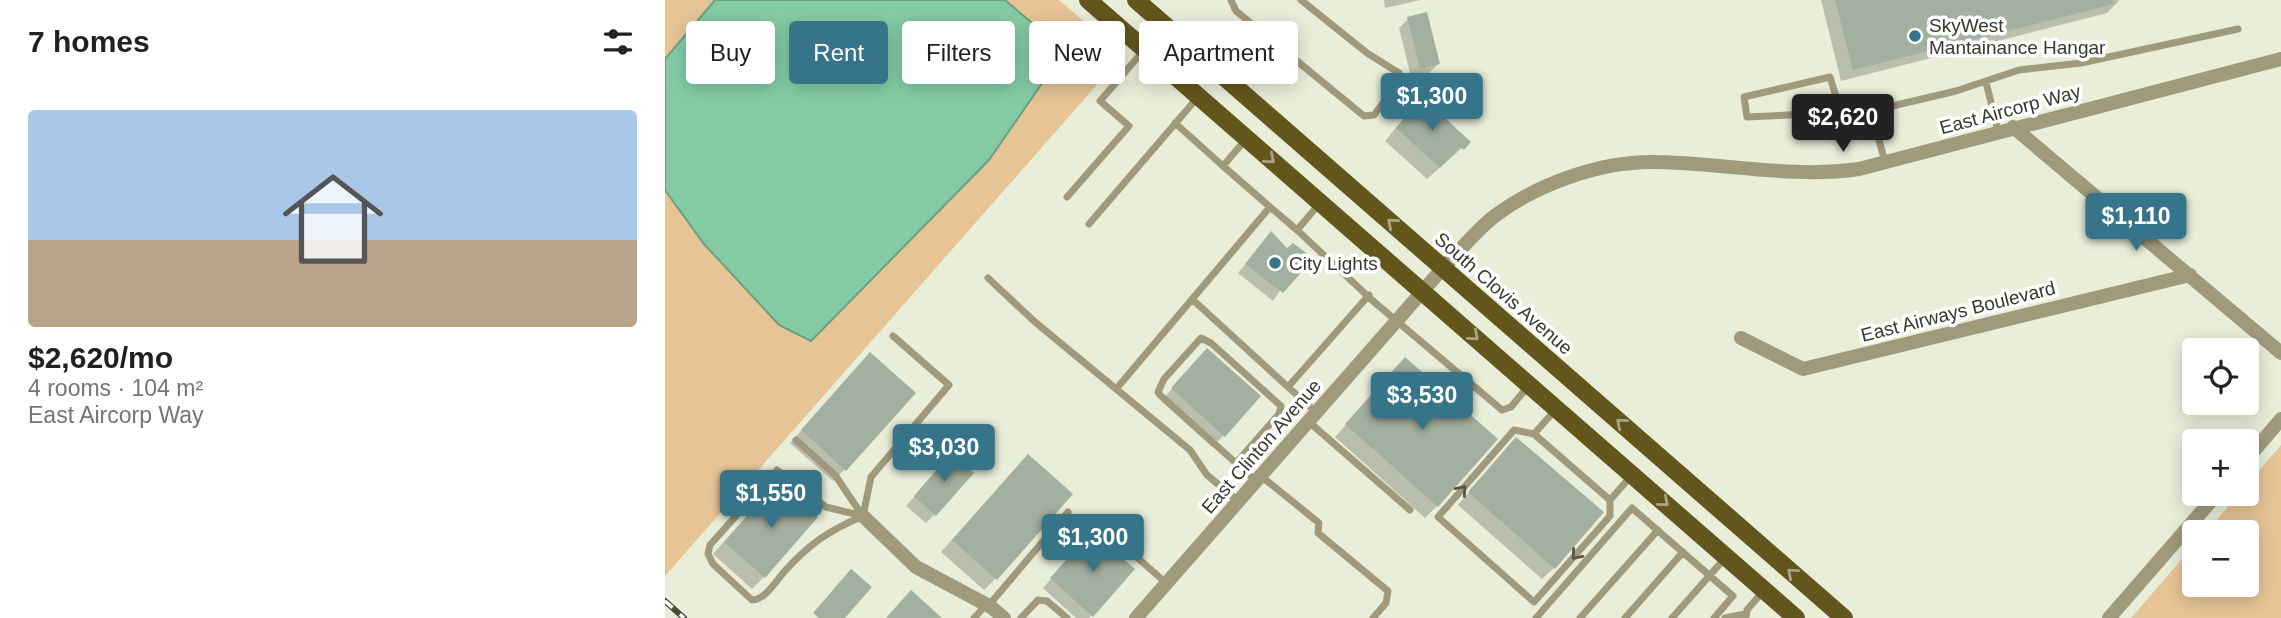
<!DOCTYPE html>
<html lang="en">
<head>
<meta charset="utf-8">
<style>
	:root { --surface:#fff; --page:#f2f2f2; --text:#202124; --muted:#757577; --accent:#367589 }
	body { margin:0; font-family:Arial,sans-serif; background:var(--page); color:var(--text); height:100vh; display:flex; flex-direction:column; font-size:26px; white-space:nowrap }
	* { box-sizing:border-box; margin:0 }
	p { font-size:23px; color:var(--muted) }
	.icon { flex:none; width:38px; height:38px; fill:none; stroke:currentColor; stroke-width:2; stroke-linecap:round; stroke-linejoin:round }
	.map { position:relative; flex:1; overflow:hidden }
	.panel { display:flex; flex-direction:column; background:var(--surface); width:665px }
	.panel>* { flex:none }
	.banner { position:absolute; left:21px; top:21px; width:665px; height:63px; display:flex; gap:14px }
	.buttons { position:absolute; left:1517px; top:338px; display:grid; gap:14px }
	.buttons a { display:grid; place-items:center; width:77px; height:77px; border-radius:7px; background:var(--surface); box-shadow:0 4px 18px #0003; font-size:35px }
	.price { position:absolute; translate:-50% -60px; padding:0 16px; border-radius:7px; background:var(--accent); color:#fff; font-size:23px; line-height:46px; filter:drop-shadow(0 2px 4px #0008) }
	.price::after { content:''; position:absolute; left:50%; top:42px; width:21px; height:16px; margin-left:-10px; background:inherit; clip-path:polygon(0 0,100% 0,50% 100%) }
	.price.selected { background:#222; color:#fff }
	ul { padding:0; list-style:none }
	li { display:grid; align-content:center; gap:14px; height:371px; padding:0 28px }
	li span { display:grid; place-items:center; height:217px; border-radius:7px; color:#555 }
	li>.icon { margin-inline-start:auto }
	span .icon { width:126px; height:126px; fill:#fffc; stroke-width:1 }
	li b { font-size:30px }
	h2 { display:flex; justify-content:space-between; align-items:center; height:84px; padding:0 28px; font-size:30px }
	.chip { padding:0 24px; border-radius:7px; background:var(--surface); box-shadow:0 4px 18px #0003; font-size:24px; line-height:63px }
	.chip.selected { background:var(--accent); color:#fff }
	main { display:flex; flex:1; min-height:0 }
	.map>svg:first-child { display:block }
	.green { fill:#e6c496 }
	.water { fill:#84cba4; stroke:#6d9f81; stroke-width:2 }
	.shadow { fill:#0003 }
	.building { fill:#a3b09f }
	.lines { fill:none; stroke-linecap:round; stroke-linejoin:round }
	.service { stroke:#a09a7d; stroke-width:7 }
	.minor { stroke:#a09a7d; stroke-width:14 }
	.tertiary { stroke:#a09a7d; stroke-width:14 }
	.primary { stroke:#63561d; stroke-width:18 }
	.rail-casing { stroke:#494b41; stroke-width:6 }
	.rail { stroke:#fff; stroke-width:3.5; stroke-dasharray:10; stroke-linecap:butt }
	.oneway { stroke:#a9a283 }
	.oneway2 { stroke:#565647 }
	.poi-dot { fill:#367589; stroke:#fff; stroke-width:2.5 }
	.labels { text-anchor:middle; stroke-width:7; stroke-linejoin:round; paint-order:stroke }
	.poi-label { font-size:19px; fill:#373930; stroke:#fff; text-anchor:start }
	.street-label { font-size:19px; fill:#373930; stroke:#fff }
</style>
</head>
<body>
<main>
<section class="panel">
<h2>7 homes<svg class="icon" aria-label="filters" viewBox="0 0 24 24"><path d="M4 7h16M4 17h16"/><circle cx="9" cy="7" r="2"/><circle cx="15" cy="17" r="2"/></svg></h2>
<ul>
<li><span style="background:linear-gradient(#a9c7e8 60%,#b9a48a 0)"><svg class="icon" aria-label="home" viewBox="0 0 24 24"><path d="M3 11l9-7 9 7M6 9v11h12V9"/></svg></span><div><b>$2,620/mo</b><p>4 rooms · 104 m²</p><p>East Aircorp Way</p></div></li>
</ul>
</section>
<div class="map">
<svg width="1616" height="618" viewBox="0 0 1616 618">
	<rect width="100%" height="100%" fill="#e9eed9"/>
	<path class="green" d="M0,0H394L458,55L0,576Z
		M1616,445V618H1466L1529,545L1530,584H1582V532H1541L1574,494H1582V484Z"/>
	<path class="water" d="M50,0H340L367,23L389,66L324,160L146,341L114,325L39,244L0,190V59Z"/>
	<path class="shadow" d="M719,0H756L720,8Z
		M1156,0H1453L1454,1L1442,13L1176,81Z
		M743,19L773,64L764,73L746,77L734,28Z
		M756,98L804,142L762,179L720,141Z
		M598,243L634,262L608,301L573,273Z
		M531,362L559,435L547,447L496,401Z
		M194,366L180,469L168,481L125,443Z
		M728,371L772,506L760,518L670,437Z
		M840,451L889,568L877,579L793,505Z
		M278,464L270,514L261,523L241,506Z
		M351,468L331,578L319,590L276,552Z
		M112,483L99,577L87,589L48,554Z
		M418,542L468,569L424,618H411L378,588Z"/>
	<path class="building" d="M1170,0H1448L1449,4L1188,70Z
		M762,12L775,64L755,69L742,17Z
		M756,96L806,142L799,150L795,147L775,168L731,128Z
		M606,231L622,248L628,243L644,255L637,262L643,265L618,293L580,264Z
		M542,348L596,396L560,437L506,388Z
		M205,352L251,393L181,471L136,430Z
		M740,357L833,439L773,507L680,424Z
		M851,437L939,512L890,569L803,492Z
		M286,453L309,473L271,516L249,496Z
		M363,454L408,494L332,580L287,540Z
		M112,481L153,517L100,578L59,542Z
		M427,531L470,569L428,617L385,578Z
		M186,569L207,587L180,618H154L148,613Z
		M246,590L277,618H221Z"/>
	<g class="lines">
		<path class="service" d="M566,0L571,11L699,116L709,115L733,83L734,73L702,53L636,0
			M1321,82L1333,131
			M1176,113L1165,77L1079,97L1082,117L1206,111
			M510,123L558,166
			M581,139L558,166L605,207
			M1220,162L1206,111L1291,91L1354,70L1416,63L1573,29
			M402,197L464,126L435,101L479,50
			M424,224L533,97
			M632,230L708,301L837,410L846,407L864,385
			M323,278L370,322L525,450L542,475L573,501
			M527,299L623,387
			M452,388L605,207L632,230L655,203
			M891,409L869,434L945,500L967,475
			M651,412L623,387L704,295
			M644,422L745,510
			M869,434L849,430L773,517L869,602L945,516V500
			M131,440L170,475L197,515
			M571,463L614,414L616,406L546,343L536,338L499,379L493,392L495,395L591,481
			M112,470L161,507L198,516C163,531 144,544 119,572C111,581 100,600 87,600L48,564L43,554L45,545Z
			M596,476L654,523L653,533L723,591L721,603L708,618
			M198,516L206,477L284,385L228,336
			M448,536L501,583
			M324,605L403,512
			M309,618L321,605
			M356,618L373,600L382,601L402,618
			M871,618L967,508L1068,596L1049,618
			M915,618L993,530
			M960,618L1018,552
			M1007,618L1061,557
			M1060,618L1080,614
			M1081,618L1082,610L1099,590"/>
		<path class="minor" d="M1348,127L1616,353
			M778,268C795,251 812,229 831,215C873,184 934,162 986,162C1056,162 1125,179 1194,169L1616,59
			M1076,338L1138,369L1525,275
			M1582,459L1616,419
			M198,516L251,567L326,607L339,618
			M1444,618L1552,494"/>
		<path class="tertiary" d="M471,618L778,268"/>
		<path class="primary" d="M423,0L1131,618
			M471,0L1179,618"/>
		<g class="rail-casing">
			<path id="rail" d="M0,601L19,618"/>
		</g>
		<use href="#rail" class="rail"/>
	</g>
	<defs><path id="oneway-chevron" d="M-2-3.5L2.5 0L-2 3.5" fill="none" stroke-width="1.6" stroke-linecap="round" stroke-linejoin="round" transform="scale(1.75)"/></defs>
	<g class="oneway">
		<use href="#oneway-chevron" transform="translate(605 159) rotate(41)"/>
		<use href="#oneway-chevron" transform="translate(727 223) rotate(-139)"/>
		<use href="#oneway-chevron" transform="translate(809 336) rotate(41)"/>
		<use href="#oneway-chevron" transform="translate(956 423) rotate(-139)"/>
		<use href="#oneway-chevron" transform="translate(999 502) rotate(41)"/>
		<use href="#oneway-chevron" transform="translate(1127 573) rotate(-139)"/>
	</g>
	<g class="oneway2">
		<use href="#oneway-chevron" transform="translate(797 490) rotate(-49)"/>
		<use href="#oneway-chevron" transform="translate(911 555) rotate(131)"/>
	</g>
	<g class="poi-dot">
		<circle cx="1250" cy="36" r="7"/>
		<circle cx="610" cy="263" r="7"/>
	</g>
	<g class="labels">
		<g class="poi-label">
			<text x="1264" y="32">SkyWest<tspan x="1264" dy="22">Mantainance Hangar</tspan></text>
			<text x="624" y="270">City Lights</text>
		</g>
		<g class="street-label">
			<text transform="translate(1345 109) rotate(-15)" y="7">East Aircorp Way</text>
			<text transform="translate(839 293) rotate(41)" y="7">South Clovis Avenue</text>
			<text transform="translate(1293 311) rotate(-14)" y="7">East Airways Boulevard</text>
			<text transform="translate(596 446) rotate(-49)" y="7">East Clinton Avenue</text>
		</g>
	</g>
</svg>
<div class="buttons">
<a><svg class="icon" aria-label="locate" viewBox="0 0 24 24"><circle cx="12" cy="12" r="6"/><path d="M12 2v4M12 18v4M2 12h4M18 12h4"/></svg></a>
<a>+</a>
<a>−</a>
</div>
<b class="price" style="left:767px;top:133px">$1,300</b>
<b class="price selected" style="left:1178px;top:154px">$2,620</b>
<b class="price" style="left:1471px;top:253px">$1,110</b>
<b class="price" style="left:757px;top:432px">$3,530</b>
<b class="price" style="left:279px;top:484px">$3,030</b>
<b class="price" style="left:106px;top:530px">$1,550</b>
<b class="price" style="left:428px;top:574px">$1,300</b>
<div class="banner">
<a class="chip">Buy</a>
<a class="chip selected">Rent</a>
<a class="chip">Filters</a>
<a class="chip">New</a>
<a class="chip">Apartment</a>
</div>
</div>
</main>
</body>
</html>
